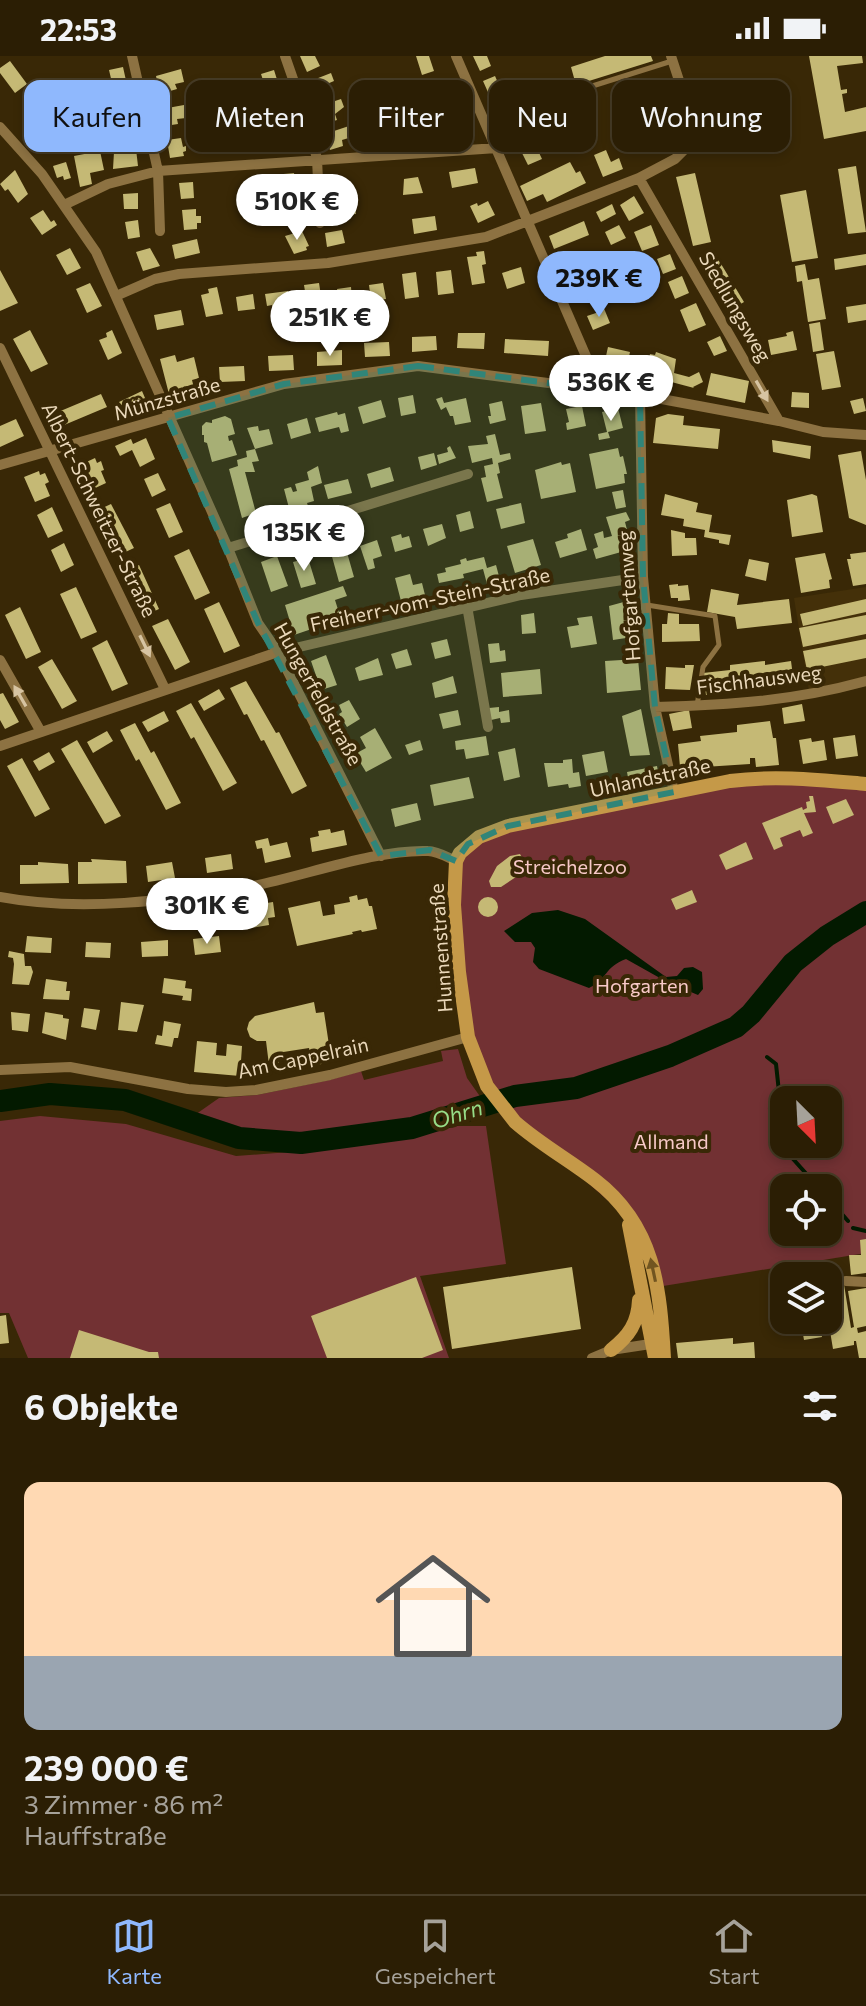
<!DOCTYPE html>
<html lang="de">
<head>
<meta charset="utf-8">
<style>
	:root { --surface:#2b1e04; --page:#372b13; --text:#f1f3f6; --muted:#a6a29a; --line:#473c26; --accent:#8fb8fd }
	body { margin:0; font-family:Commissioner,sans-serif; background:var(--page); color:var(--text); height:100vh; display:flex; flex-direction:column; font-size:30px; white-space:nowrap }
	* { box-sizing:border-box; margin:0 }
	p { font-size:26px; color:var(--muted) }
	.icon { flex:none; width:44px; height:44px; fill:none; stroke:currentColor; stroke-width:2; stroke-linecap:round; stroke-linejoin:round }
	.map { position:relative; height:1302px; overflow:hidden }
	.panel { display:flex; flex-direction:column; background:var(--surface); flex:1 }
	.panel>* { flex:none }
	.banner { position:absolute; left:24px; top:24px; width:818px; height:72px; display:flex; gap:16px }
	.needle { width:52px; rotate:156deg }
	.tools { position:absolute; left:770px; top:1030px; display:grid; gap:16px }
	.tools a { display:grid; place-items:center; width:72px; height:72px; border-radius:16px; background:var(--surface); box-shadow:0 4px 12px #0003,0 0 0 2px var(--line); font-size:40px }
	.price { position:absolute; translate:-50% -68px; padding:0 18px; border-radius:28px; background:#fff; color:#222; font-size:26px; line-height:52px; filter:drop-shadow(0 2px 4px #0008) }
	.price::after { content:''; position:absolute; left:50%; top:48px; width:24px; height:18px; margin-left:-12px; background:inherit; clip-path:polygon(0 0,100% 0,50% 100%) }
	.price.selected { background:var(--accent); color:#111 }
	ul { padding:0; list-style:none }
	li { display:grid; align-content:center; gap:16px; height:424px; padding:0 24px }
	li span { display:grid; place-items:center; height:248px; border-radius:16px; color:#555 }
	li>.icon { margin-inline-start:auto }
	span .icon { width:144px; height:144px; fill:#fffc; stroke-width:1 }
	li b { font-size:34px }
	h2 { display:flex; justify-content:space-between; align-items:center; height:96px; padding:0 24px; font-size:34px }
	.pill { padding:0 28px; border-radius:16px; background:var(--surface); box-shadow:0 4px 12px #0003,0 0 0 2px var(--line); font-size:28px; line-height:72px }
	.pill.selected { background:var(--accent); color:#111 }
	.status { display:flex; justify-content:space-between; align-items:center; height:56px; padding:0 40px; background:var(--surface); direction:ltr }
	.status svg { height:22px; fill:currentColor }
	.tabs { display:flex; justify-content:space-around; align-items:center; height:112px; border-top:2px solid var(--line); background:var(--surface); font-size:22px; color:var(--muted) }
	.tabs a { display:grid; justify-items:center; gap:4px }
	.tabs .selected { color:var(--accent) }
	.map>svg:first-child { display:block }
	.built { fill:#443009 }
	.green { fill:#723133; fill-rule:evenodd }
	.water { fill:#031a00 }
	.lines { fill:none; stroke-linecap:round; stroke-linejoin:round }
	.stream { stroke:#031a00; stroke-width:4 }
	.river { stroke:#031a00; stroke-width:22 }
	.building { fill:#c5b975 }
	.service { stroke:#8d7242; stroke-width:5 }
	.minor { stroke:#8d7242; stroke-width:10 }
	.secondary { stroke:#c59948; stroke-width:14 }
	.oneway { fill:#d7c4a2 }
	.oneway2 { fill:#715520 }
	.marked { fill:#308579; fill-opacity:0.2; stroke:#308579; stroke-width:6; stroke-dasharray:16 10; stroke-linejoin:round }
	.labels { text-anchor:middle; stroke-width:8; stroke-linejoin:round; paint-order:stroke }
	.street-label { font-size:20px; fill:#ead8ba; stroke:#392806 }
	.park-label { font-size:20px; fill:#f8c9c8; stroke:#392806 }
	.water-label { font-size:22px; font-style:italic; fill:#96dc87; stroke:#392806 }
</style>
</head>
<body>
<div class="status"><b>22:53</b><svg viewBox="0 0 49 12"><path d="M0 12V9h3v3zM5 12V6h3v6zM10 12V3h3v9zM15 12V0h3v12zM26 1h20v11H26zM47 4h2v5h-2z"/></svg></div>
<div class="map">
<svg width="866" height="1302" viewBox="0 0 866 1302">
	<rect width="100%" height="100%" fill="#392806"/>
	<path class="built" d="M866,531V622L809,635L794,542Z"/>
	<path class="green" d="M730,725L866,728V1197L657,1231L638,1171L486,1037L462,979L460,797L479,781ZM784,1044H828V1088H784ZM784,1132H828V1176H784Z
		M458,993L467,1022L484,1046C404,1066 322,1092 239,1077C223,1074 207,1067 192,1061L219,1042L257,1039L329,1024L361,1015L364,1024L443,1005L441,995Z
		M40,1060L126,1068L236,1100L303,1095L446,1070H486L506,1208L420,1220L449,1302H28L9,1257H0V1065Z"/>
	<path class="water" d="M558,854L585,863L666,921L677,920L684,912L693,911L702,916L703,933L698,939L667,926L626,903C604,911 608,923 589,932L539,913L533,906L535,892L531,886H515L504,875L532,857Z"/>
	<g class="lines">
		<path class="stream" d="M767,1001L776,1008L779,1036L770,1052
			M772,1065L777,1085L819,1132
			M828,1142L848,1165
			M853,1172L866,1175"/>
		<path class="river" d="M0,1045L50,1038L125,1044L239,1082L301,1087L412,1072L515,1040L576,1032L670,1000L736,971L751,958L793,907L827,880L866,856"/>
	</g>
	<path class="building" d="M300,0H315L320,10L307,16Z
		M416,0H429L434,15L422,19Z
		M473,0H487L491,10L480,15Z
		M605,0H651L653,5L576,29L571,11Z
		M809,0H862L863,7L837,10L841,34L847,33V37L842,38L845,56L866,51V75L824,83Z
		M10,5L27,28L15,37L0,17V12Z
		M123,11L127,29L113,31L109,14Z
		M181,13L184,26L175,28L177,33L160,38L156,20Z
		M274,14L280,33L267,36L261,18Z
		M331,17L334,25L327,28V37L314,42L308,26Z
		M495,20L503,38L491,43L483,25Z
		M440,26L442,45L430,47L429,38L417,39L416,34L427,27Z
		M130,38L132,56L118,58L115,40Z
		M533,42L542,61L510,75L501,56Z
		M35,43L49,68L37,75L23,50Z
		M341,43L344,51L335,58L337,64L324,68L317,51Z
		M283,45L287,64L275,66L271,47Z
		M658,46L671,86L648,93L644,79L616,88L611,70L628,65L626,56Z
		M184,49L186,62L177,63L178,68L165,70L162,53Z
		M456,55L458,72L445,73L444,69L433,70L432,58Z
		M133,66L135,83L115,86L113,68Z
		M349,70L352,81L342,84L343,90L330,94L325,78Z
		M292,75L296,94L284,96L282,86L270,88L268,79Z
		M181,82L183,91L186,90V95L183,96L184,100L170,102L167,84Z
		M533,84L542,103L528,109L519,91Z
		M136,93L138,110L113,113L114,96Z
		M606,94L611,106L619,102L623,113L603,121L594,99Z
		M100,95L104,114L90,117L92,128L80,131L74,100Z
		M66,106L71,122L64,124L63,120L57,122L53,110Z
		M570,106L576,117L580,115L586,127L547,146L543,138L527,145L520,130Z
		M856,110L866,176L848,178L838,113Z
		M475,112L478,127L452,132L449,116Z
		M15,114L28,138L18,147L8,133L5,135L0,128Z
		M294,117L296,135L275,137L273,119Z
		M695,117L711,186L693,190L676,121Z
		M418,121L423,137L403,139L404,123Z
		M193,126L194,142L181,143L179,127Z
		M806,134L818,202L792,206L780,139Z
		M138,137V153H124L123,138Z
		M634,140L644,157L629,165L620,149Z
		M355,141L356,158L341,159V142Z
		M297,144L300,165L283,167L282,161H279L280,146Z
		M488,145L495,159L478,167L470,150L477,147L478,150Z
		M612,148L616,158L601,166L596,156Z
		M196,153V160H201V167H197V173L184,174L182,154Z
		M43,154L51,166L54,164L57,169L42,179L30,162Z
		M435,160L437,174L414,178L412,163Z
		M138,164L140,181L128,183L125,166Z
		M584,165L589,179L554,193L549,180Z
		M619,169L626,182L611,189L605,176Z
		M651,169L659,189L642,195L634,176Z
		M342,174L345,187L327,191L325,177Z
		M302,175L309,190L306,191L307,194L294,198L285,180Z
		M197,183L200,197L175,203L172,189Z
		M70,192L81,212L67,219L56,199Z
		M150,192L160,210L143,215L136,196Z
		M712,193L744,246L734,252L702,199Z
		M484,195L486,208L482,209L485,227L472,229L467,201L477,200L476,196Z
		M670,198L676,213L663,218L657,203Z
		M866,198V209L835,214L834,203Z
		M579,199L586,216L569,223L563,209L575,204L573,201Z
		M805,208L808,224L819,222L826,263L808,266L802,225L797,226L795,210Z
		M521,211L525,227L507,233L502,217Z
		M0,214L18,247L0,255Z
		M451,214L454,237L438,239L436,216Z
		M416,216L419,241L405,243L402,218Z
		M682,220L689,237L675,243L668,226Z
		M595,222L602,239L585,246L579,232L591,227L590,224Z
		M90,227L102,250L87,257L76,233Z
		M319,227L323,252L308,254L304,229Z
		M383,227L386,243L379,244L380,251L372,252L369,229Z
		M217,231L223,258L206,261L201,239L209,237L208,233Z
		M351,231L352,243H356L357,248L339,250L337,233Z
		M288,235L290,251L273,253L272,249L267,250L265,238Z
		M253,238L255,253L238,255L236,241Z
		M696,247L706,269L689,276L680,254Z
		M866,248V264L848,267L846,251Z
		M603,250L610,267L593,274L587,260L599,256L597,253Z
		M181,254L184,269L157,274L154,259Z
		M820,266L824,294L813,296L809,268Z
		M30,274L48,308L31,316L13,283Z
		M112,274L122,297L108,304L99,284L107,281L106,277Z
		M793,275L797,294L771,299L768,284L787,280L786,277Z
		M458,277H485L484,293L457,292Z
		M436,280L437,294L412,296V281Z
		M720,280L727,295L714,300L707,286Z
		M505,283L549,285L548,300L504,297Z
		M389,286L390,300L365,301L364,287Z
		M608,291L630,296L626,314L604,309Z
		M342,294V309L317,310V296Z
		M834,295L841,331L822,334L816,298Z
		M656,296L676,303L674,317L689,321L699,316L703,326L693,331L694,332L645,319L650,298L655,299Z
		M175,299L177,306L194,301L199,322L192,324L195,336L170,342L160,303Z
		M293,299L294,314L269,315L268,300Z
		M244,310L245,325L220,326L219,311Z
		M711,317L749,325L745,347L706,339Z
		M142,335L148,349L125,359L119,346Z
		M792,336L809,337V352L791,351Z
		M101,338L107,351L57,372L51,359Z
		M413,339L416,357L401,360L398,342Z
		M442,341L444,347L466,342L471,366L455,369L453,360H450L446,351L441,354L436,343Z
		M863,342L866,355L854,358L850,345Z
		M381,344L386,361L363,368L358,351Z
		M502,345L506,364L490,368L488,360H491L489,348Z
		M541,347L546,375L525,378L521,350Z
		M582,350L586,370L567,374L566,367L569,366L566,353Z
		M618,352L623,372L608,376L610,382L599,384L598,378L607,376L602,356Z
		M337,356L338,359L345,357L349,375L341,377L339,371L319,376L315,362Z
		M668,358L684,360L683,369L720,373L718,393L653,387L656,362Z
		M225,360L231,363L235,378L228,380L229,385L232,384L237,399L212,406L207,387L204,386V379H202V370L206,366L212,367V364Z
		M307,362L311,377L291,383L287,368Z
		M16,363L24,380L0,391V370Z
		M258,370L259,375L269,373L273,388L255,393L259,405L252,406L255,416H245L256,457L277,451L279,461L258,466L256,457L242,462L229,413L238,410L237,404L247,401L246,395L255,393L247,372Z
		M495,378L500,399L510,397L511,403L498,407L500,417L497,418L503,442L487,446L481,422L486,421L484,410L493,408L492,402L472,407L468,390L488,388L486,380Z
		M146,382L155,403L140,411L132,394L120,400L115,390L131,383L133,388Z
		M772,384L811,390L810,403L773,396Z
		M450,390L456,402L439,408L437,399L448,396L447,392Z
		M618,392L620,401L623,400L627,418H624L625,427L596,433L589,398Z
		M861,395L866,424V469L849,462L838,399Z
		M434,397L437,409L421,414L418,401Z
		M95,402L97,407L101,405L104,414L101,415L106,427L91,434L80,409Z
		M561,406L562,409L570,407L576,436L541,443L535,414Z
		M318,410L322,427L311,431L314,445L307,447L308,450L304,451L301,449L289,452L284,433L291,431L293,436L297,435L295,428L309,424L307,416Z
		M390,411L394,425L371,432L367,418Z
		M39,415L40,419L45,417L49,426L45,428L50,440L35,446L24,421Z
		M158,417L166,434L152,441L144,423Z
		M348,423L352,437L328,443L324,429Z
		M623,434L626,451L616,453L612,436Z
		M665,438L698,447L696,456L712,459L709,476L731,479L729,489L719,487V484L704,481L705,474L683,470L684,463L661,459Z
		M812,438L817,440L823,476L792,481L787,444Z
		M170,447L183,476L169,482L156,453Z
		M521,447L525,467L501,473L496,453Z
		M111,448L134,492L119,499L96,455Z
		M52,451L63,475L48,482L37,459Z
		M470,455L474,472L460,476L456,459Z
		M626,456L630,464L625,466L632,493L596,503L593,493L598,491L594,478L603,475L604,482L612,480L606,461Z
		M442,468L446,482L428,490L423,473Z
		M581,473L587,494L560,502L555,486L568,482L567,478Z
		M671,474L685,477V482H696L697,499L672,500Z
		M401,478L402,482L409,480L412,491L395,496L391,481Z
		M533,483L541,509L515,517L507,490Z
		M377,484L382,500L373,503L375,512L368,514L360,490Z
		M64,487L74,509L61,516L51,494Z
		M189,493L210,537L195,544L174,500Z
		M346,493L354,521L339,526L331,497Z
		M866,496V528L853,530L847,503H851L850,498Z
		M825,497L832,523L829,524L830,532L801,537L795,502Z
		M277,500L288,530L271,536L261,506Z
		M484,501L487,512L496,509L500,524L487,528L483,513L463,518L464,522L439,527L437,518L446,516L445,512L461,508L460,504L466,502L467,505Z
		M308,502L316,528L301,532L293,506Z
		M749,503L769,507L766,525L745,520Z
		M139,509L159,553L144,560L124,516Z
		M410,518L413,529L422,527L425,539L401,545L395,522Z
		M678,528V530L688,529L690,544L678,545V542H671L669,529Z
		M343,530L347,540L335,544L341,563L294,579L285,549Z
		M76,531L97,576L81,583L60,538Z
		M711,533L739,538L737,549L789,543L792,567L737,573L735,561L707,556Z
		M866,543V556L803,570L800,558Z
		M631,544L636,585L626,586V582L613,584L609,550Z
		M219,546L240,590L224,597L204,553Z
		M20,551L41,596L26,603L5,559Z
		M534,557L536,577L522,578L521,559Z
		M668,557L679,558V568H699L700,585L662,586V568H667Z
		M866,559V578L803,591L799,572Z
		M592,560L597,588L571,592L567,571L579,569L577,562Z
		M168,563L190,606L175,614L152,570Z
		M447,583L451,599L435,603L431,587Z
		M866,583V602L807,614L803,595Z
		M107,584L128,628L112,635L92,592Z
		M499,587L500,595L505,594L506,605L490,607L488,588Z
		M407,593L412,609L396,613L391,598Z
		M326,599L337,629L321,634L311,605Z
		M378,602L383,619L359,625L355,612Z
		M52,603L77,645L62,653L38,611Z
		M638,603L641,634L607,637L605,605Z
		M765,605V609L791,605L794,628L706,639L703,617L730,614V609Z
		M685,609H694L690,634L665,633L666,611L685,612Z
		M540,613L542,638L503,641L501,617Z
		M453,620L457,637L435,642L432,627Z
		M246,625L276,677L279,676L307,730L292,738L264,684L261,685L247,658L244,659L230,632Z
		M219,633L225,643L204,655L198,645Z
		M3,637L19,666L5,673L0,664V638Z
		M349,644L360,663L347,671L339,658L342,656L339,649Z
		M191,647L237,727L223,735L194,681L191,683L176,655Z
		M802,648L805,665L784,668L782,652Z
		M499,651V656L509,654L510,666L501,667L500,662L491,664L489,652Z
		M641,653L650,699L630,700L622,660Z
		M458,654L461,669L443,673L439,658Z
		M689,654L692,672L673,675L669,658Z
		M164,655L169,665L148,676L142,666Z
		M770,665L773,682H776L779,709L756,711L755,702H750V708L704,711L703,707L680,711L678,688L701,685L700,680L737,676V669Z
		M135,667L151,697L154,695L181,747L166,754L139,703L136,705L120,674Z
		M375,672L392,702L366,716L355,698L366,692L360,681Z
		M107,675L113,685L93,697L87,686Z
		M855,679L858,700L836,703L833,682Z
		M486,680L489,699L466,703L464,693L456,694L455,685Z
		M811,682L812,686L824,684L827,704L803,708L799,684Z
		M77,684L121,760L105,768L61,693Z
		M420,684L423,694L409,699L405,689Z
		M515,692L520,721L504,725L498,696Z
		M604,695L608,716L586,720L582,699Z
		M49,696L55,706L39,715L33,705Z
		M22,702L50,753L35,761L7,710Z
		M572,703L573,717L579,716L581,730L569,732L568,728L548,731L544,707H563V704Z
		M657,710L659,721L629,727L627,716Z
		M469,721L474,742L434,750L430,729Z
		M809,740H813L816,756L804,757L813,777L803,781L800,774L780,782L783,790L774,794L762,767L802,751L803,754L807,752L806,746L810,745Z
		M846,743L854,759L833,768L826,751Z
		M417,747L421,764L395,771L391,753Z
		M330,773L331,777L344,774L347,789L312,796L310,782L319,780L318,775Z
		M268,782L270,790L287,786L291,801L265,807L262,792L257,793L255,785Z
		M746,786L753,803L726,814L719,799Z
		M231,798L233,813L207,817L205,802Z
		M520,798L525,807L519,819L501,831H491L489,825L497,810L510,800Z
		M91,803L126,805L127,827L78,828V806H92Z
		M38,806L68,808L69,827L20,828V809H38Z
		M172,806L175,822L148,826L146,810Z
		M692,834L697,846L676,854L671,843Z
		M357,839L358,844L367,842L369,850H372L377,873L362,876L361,874L352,876L353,878L297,890L288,852L320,845L323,860L335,858L334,849L350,846L349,841Z
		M478 851a10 10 0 1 1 20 0a10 10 0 1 1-20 0Z
		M273,846L275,861L268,862L269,869L245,873L242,857L254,855V849Z
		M27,880L52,882L51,897L25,896Z
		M219,880L221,896L195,899L193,883Z
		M168,884V900L142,901L141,886Z
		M86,886L111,887L110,902L85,901Z
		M9,895L24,898L25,910H31L33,916L29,929L12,928L14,908L13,902L8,901Z
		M164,922L186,925L185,932L192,933L191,945L182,944L183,940L162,937Z
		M46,923L67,926L66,935H70L69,944L43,943Z
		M121,946L144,949L137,976L118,974Z
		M314,946L316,957L324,956L329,989L324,990L326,1007L312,1010L309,992L277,997L279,1007L269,1009L266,985H257L250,981L247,973L249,966L255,960Z
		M84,952L100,954L96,974L81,971Z
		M11,956L30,958L28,976L12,974Z
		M45,956L63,959V962L69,963L66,984L42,977Z
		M164,965L181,968L178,982H174L172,991L155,988L157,979L162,980Z
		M197,985L217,987L216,999L226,1000L227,988L242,990L240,1020L194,1016Z
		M866,1183V1217L851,1219L849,1199H861L860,1184Z
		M572,1211L581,1273L452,1293L443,1231Z
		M842,1216L851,1272L854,1271L848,1235L866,1232V1270L857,1272L858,1277L866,1275V1302H859L856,1285H854V1289L833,1293L828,1263V1218Z
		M416,1221L443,1294L422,1302H327L311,1260Z
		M6,1259L9,1287L0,1288V1260Z
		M819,1264L822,1281L804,1284L801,1267Z
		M79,1274L149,1296H158L159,1302H70Z
		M733,1282V1288L754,1286L755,1302H678L676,1287Z"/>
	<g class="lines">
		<path class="service" d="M586,32L672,5
			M647,549L715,560L719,589L703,611L697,650"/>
		<path class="minor" d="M132,0L158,115L160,175
			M285,0L308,66L317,103L320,167
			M456,0L601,335
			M0,71L42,118L96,196L228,492L258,567L278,596L381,800
			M639,122L779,365
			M64,149L108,128L158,115L497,92
			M116,240L155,223L179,218L328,207L486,181L639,122L675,103L686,92L691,82L693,67L671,0
			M0,292L165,633
			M640,339L643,521L655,651L674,736
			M0,409L284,328L418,310L640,339L779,365L823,376L866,379
			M228,492L468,418
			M467,550L488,671
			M0,604L41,676
			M655,651C730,649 793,645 866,625
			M0,690L278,596L521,539L643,521
			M0,841C79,856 170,845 248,831C302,821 375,793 428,795C437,795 447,801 456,805
			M0,1014L70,1011L188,1033L226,1036L256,1034L330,1019L468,981
			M846,1225L866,1226
			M592,1302L611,1294L657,1287"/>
		<path class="secondary" d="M629,1169L655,1302
			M611,1294C629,1280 638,1267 639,1244
			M664,1302C660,1232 655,1170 595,1124C569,1104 540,1088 515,1066L487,1030L468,981L459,916L454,849L456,805L460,797L479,781L508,770L730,725C776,719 820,724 866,728"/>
	</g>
	<defs><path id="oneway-solid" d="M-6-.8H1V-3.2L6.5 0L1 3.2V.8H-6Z" transform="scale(2)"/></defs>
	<g class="oneway">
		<use href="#oneway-solid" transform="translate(762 335) rotate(60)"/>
		<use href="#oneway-solid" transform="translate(145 590) rotate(64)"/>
		<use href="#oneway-solid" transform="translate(20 640) rotate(-120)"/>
	</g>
	<use class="oneway2" href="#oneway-solid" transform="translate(653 1214) rotate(-102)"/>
	<path class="marked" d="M418,310L640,339L643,521L655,651L674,736L508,770L468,788L456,805L430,794L381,800L258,567L168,362L284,328Z"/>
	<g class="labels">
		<g class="street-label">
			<text transform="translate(735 251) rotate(60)" y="7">Siedlungsweg</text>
			<text transform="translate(167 343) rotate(-16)" y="7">Münzstraße</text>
			<text transform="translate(99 454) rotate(64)" y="7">Albert-Schweitzer-Straße</text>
			<text transform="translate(629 540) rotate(-94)" y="7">Hofgartenweg</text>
			<text transform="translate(430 544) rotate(-12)" y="7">Freiherr-vom-Stein-Straße</text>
			<text transform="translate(759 624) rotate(-7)" y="7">Fischhausweg</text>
			<text transform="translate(318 638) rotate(61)" y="7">Hungerfeldstraße</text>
			<text transform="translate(650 722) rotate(-12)" y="7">Uhlandstraße</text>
			<text transform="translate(441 892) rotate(-94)" y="7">Hunnenstraße</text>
			<text transform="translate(303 1002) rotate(-12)" y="7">Am Cappelrain</text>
		</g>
		<g class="park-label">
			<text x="570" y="818">Streichelzoo</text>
			<text x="642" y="937">Hofgarten</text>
			<text x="671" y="1093">Allmand</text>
		</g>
		<g class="water-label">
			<text transform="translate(457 1058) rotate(-17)" y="8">Ohrn</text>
		</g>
	</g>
</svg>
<div class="tools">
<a><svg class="needle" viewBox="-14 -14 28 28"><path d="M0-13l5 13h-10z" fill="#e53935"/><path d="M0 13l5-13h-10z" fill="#a6a29a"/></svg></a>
<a><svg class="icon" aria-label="locate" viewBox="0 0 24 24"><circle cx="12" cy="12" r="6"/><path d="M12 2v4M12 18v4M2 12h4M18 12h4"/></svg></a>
<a><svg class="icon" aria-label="layers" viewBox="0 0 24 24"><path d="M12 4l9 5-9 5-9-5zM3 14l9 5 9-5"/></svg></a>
</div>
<b class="price" style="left:297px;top:186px">510K €</b>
<b class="price selected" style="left:599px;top:263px">239K €</b>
<b class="price" style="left:330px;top:302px">251K €</b>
<b class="price" style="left:611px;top:367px">536K €</b>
<b class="price" style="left:304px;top:517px">135K €</b>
<b class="price" style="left:207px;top:890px">301K €</b>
<div class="banner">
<a class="pill selected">Kaufen</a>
<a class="pill">Mieten</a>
<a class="pill">Filter</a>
<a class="pill">Neu</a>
<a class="pill">Wohnung</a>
</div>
</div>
<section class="panel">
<h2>6 Objekte<svg class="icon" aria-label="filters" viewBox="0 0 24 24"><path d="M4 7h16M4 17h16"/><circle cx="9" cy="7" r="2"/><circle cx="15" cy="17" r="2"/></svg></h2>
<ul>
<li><span style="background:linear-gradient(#ffd9b3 70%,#9aa5b1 0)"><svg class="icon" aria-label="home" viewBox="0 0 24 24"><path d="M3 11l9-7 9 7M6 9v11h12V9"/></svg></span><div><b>239 000 €</b><p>3 Zimmer · 86 m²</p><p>Hauffstraße</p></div></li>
</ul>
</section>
<nav class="tabs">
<a class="selected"><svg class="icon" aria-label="map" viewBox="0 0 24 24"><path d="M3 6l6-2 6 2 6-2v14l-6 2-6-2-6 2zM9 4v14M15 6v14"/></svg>Karte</a>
<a><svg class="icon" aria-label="saved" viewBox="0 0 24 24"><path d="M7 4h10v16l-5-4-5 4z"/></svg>Gespeichert</a>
<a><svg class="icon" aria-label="home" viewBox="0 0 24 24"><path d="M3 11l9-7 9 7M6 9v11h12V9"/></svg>Start</a>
</nav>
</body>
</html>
